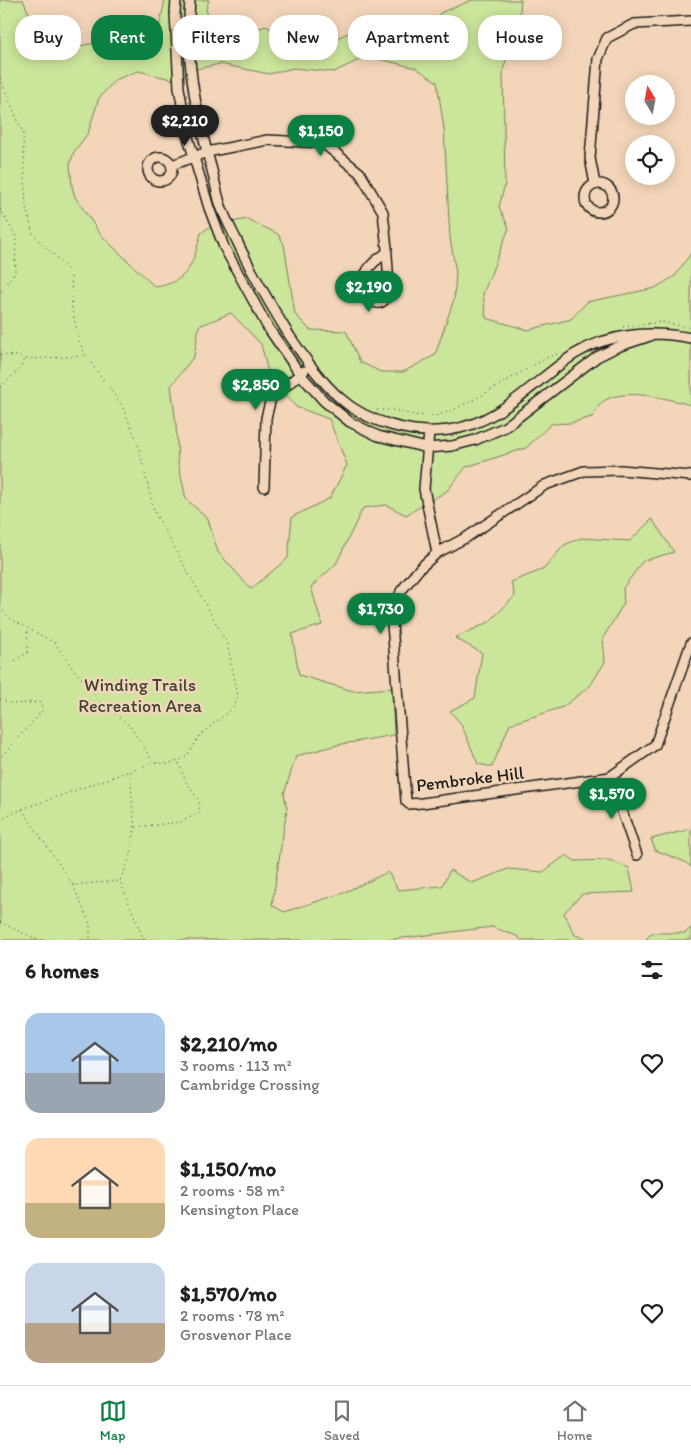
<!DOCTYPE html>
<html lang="en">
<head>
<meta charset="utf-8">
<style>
	:root { --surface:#fff; --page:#f2f2f2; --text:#202124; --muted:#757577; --line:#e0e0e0; --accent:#0b8043 }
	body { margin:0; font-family:Itim,sans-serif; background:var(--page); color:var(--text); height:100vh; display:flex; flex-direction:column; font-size:19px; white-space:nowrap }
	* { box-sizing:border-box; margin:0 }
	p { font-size:16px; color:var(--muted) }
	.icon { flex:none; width:28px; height:28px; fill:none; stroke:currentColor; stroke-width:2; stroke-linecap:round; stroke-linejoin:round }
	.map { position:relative; height:940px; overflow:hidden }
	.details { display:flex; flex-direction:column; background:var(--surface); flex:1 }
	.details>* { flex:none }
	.hud { position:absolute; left:15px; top:15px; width:661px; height:45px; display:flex; gap:10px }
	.needle { width:32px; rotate:350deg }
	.controls { position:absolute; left:625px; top:75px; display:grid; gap:10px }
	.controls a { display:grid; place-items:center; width:50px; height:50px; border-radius:50%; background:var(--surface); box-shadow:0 2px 12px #0003; font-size:25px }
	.price { position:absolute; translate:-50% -42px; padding:0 11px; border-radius:18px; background:var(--accent); color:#fff; font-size:16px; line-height:32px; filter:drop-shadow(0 1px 2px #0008) }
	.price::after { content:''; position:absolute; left:50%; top:30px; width:15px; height:11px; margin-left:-8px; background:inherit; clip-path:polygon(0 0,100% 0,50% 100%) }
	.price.active { background:#222; color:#fff }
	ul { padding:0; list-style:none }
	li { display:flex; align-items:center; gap:15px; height:125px; padding:0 25px }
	li span { display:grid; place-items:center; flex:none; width:140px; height:100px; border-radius:15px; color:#555 }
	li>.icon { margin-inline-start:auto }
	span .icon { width:60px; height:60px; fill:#fffc; stroke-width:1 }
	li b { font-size:21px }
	h2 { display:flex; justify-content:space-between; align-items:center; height:60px; padding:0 25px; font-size:21px }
	.pill { padding:0 18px; border-radius:20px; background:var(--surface); box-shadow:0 2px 12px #0003; font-size:18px; line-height:45px }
	.pill.active { background:var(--accent); color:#fff }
	.dock { display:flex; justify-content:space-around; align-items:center; height:70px; border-top:1px solid var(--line); background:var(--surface); font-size:14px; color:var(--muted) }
	.dock a { display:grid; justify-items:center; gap:2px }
	.dock .active { color:var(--accent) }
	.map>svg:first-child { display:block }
	.green { fill:#cbe59b; stroke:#74805c; fill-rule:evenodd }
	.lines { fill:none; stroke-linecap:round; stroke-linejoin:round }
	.minor-casing { stroke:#1c1c1c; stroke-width:12 }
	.path { stroke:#1c1c1c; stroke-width:1; stroke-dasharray:1 4; stroke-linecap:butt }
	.minor { stroke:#f3d6b9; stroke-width:9 }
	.labels { text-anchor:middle; stroke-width:5; stroke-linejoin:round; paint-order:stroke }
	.park-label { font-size:18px; fill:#3f4435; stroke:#f3d6b9 }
	.street-label { font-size:18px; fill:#1c1c1c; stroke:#f3d6b9 }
</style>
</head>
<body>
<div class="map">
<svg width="691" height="940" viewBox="0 0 691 940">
	<rect width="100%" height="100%" fill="#f3d6b9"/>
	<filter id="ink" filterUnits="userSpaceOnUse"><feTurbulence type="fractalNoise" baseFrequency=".02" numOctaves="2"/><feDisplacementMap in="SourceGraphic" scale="10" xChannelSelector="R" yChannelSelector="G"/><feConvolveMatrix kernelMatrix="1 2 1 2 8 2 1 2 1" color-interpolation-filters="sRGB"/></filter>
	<g filter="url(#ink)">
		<path class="green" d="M0,0H23L40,38L49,45L59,50L105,41L139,48L155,46L165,0H209L206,10L216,34L244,33L266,26L287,38L300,39L337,38L359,28L380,40L428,34L440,13L472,0H521L519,22L503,70L505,184L499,207L509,228L483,294L486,318L528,330L571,319L587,302L655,288L675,276L691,253V405C668,399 622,386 601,403C598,407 595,413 592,417L570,423L551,424L526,448L466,467L447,491L406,515L386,505L363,508L336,564L311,587L322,625L292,634L299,675L353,691L392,688L394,735L337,745L296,756L284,794L287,808L272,905L284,912L343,893L388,872L398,890L442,886L450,870L472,883L508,869L543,872L566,855L575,861L609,860L629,868L634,892L582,894L564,913L575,935L591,940H521L517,936L492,927L387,940H0ZM367,56L416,68L437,82L444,129L450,238L456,273L454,299L435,355L403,372H381L360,362L346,331L310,330L295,314L284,244L278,234L247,219L211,226L201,233C193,262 190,282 155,287L101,235L75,197L72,186L70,164L74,152L88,133L99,98L115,80L138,71L175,80L196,69L220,64L269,74L293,68L334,72ZM231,313L261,344L268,372L296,407L329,419L347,465L330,498L292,517L288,558L251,589L218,552L208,519L186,499L178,462L176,424L171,386L194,356L199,326Z
			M652,519L674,552L643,561L623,588L624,603L603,638L605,662L590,686L563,707L510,724L492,767L478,764L461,724L450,711L475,698L482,653L455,638L489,622L515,596L511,582L544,569L564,545L581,538L630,541Z
			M691,829V867L685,862L655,850L651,839Z
			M691,928V940H645L652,933H685Z"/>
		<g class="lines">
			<g class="minor-casing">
				<path id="minor" d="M176,0L175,13L179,88L188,137L209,208L224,247L267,326L300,374L324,401L350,422L378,436L427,448L452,446L475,440L505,427L597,357L617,347L650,336
					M190,0C185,57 195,108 210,163C214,176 216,190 220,203C224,216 231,229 237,241C252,274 270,304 289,335C304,357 320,381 341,399C368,423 414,435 449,430C501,423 533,381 575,354C609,333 652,330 691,338
					M148 169a12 12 0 1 1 24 0a12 12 0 1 1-24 0Z
					M172,165L207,152L268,140L323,143L360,173L383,212L387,249C385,255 398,315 371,301C368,299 366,296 365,292C360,274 371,263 385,254
					M585 198a14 14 0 1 1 28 0a14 14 0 1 1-28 0Z
					M595,184L590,158L598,59L607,38L634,24L691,21
					M429,432L424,489L437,553
					M691,476L621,470L584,471L545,485L467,537L437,553L420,568L401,591L392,624L406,801L409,804L422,803L610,777L655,745L691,643
					M264,487L266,418L271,398L304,371
					M610,777L637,855"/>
			</g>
			<path class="path" d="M0,78L23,133L26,207L33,234L71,273L72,309L79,341L86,356L121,404L137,440L154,511L227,643L238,696L234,707L200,735L187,756L178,761L165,764L153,762L129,725L102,704L71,666L55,643L11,619L0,608
				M0,209L16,237L15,272L0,292
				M0,217L6,219
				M623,327L662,322L691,328
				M0,355L19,356L23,359
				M0,387L20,369L24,359L86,356
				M377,410H393L413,415L436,416L453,410L477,398L548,357L560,353
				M0,662L15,661L28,652L27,629
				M0,699L13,704L39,702L43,710L0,758
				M22,809L73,885L119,881
				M0,820L22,809L130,771
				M136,827L181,822L200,812L199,801L185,780L178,761
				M73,885L90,924V940
				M0,922L38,940
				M144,940L120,881L131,854L135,827L132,801L131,771L152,763"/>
			<use href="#minor" class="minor"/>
		</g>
	</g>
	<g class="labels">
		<g class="park-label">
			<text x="140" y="691">Winding Trails<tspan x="140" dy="21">Recreation Area</tspan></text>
		</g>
		<g class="street-label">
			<text transform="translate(470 779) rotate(-7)" y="6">Pembroke Hill</text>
		</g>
	</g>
</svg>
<div class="controls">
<a><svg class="needle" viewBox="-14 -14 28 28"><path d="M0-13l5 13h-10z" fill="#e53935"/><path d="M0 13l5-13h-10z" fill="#757577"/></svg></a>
<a><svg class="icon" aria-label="locate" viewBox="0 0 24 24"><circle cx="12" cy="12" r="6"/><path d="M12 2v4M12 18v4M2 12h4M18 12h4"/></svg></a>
</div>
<b class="price active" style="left:185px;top:147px">$2,210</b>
<b class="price" style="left:321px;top:157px">$1,150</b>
<b class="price" style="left:369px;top:313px">$2,190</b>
<b class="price" style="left:256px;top:411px">$2,850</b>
<b class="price" style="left:381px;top:635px">$1,730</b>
<b class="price" style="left:612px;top:820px">$1,570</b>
<div class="hud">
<a class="pill">Buy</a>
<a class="pill active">Rent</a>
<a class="pill">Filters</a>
<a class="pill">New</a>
<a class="pill">Apartment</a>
<a class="pill">House</a>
</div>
</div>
<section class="details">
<h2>6 homes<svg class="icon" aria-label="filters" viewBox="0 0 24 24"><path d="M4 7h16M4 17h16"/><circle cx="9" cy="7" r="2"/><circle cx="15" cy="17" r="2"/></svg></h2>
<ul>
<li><span style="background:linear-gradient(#a9c7e8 60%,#9aa5b1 0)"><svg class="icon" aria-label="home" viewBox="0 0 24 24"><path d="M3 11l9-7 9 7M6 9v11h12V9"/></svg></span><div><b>$2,210/mo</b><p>3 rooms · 113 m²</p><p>Cambridge Crossing</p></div><svg class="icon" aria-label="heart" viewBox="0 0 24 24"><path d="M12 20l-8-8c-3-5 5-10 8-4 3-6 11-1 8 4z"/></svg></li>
<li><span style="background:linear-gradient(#ffd9b3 65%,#c2b280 0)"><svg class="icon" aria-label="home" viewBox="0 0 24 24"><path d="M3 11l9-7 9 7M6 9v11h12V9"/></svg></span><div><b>$1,150/mo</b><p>2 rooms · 58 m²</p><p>Kensington Place</p></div><svg class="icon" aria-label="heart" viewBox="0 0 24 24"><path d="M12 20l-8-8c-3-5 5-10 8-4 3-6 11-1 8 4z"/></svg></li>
<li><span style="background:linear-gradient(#c9d6e8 60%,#b9a48a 0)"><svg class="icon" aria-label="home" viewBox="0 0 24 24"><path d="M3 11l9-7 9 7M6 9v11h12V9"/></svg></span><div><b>$1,570/mo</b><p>2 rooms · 78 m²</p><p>Grosvenor Place</p></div><svg class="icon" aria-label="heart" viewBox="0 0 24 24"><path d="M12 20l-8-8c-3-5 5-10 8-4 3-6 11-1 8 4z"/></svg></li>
</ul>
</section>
<nav class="dock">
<a class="active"><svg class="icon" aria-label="map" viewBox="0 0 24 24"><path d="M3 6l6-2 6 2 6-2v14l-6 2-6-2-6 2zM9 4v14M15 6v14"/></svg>Map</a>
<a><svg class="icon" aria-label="saved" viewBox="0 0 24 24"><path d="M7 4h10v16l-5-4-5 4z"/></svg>Saved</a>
<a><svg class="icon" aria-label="home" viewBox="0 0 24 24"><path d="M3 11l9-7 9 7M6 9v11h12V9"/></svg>Home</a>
</nav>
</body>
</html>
